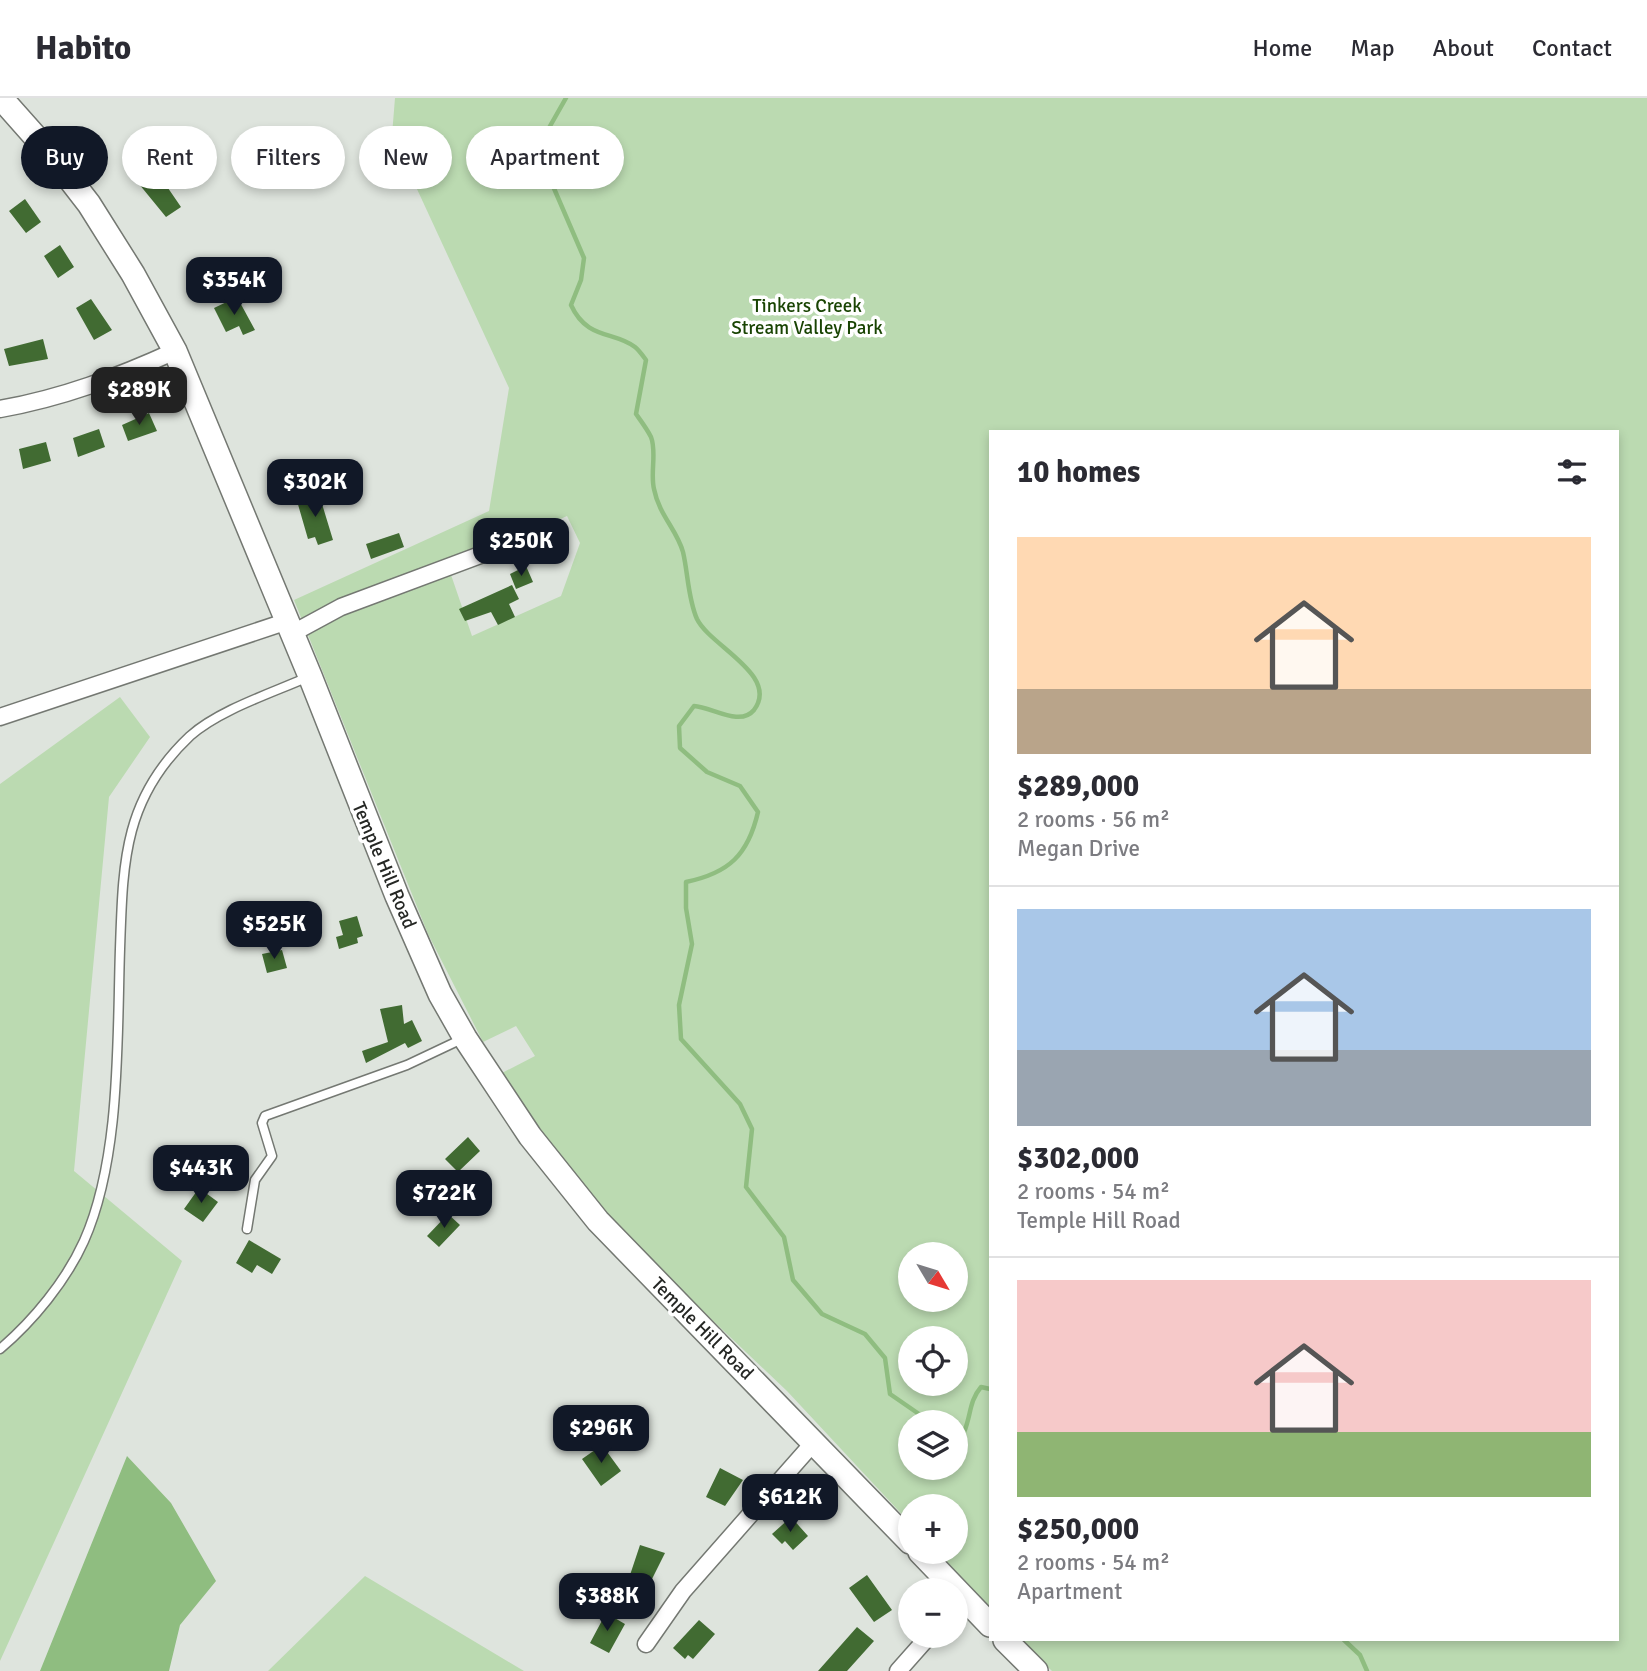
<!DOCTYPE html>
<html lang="en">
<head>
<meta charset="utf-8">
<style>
	:root { --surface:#fff; --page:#f2f2f3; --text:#2b2b33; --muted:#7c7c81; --line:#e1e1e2; --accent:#111827 }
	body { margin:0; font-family:Signika,sans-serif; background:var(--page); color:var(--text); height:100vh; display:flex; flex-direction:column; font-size:26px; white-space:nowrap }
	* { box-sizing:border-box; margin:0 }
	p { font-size:23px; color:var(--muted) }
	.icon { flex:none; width:38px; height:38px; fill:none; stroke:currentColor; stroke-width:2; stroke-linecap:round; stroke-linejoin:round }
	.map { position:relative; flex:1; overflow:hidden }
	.sheet { position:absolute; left:989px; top:332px; width:630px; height:1211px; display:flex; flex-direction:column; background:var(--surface); border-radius:0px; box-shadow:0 4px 10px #0003 }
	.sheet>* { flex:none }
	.guide { position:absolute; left:21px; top:28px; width:665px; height:63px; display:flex; gap:14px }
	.needle { width:46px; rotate:128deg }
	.tools { position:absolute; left:898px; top:1144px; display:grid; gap:14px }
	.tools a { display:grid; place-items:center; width:70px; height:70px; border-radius:50%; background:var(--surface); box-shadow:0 4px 10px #0003; font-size:35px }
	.price { position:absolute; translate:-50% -60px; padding:0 16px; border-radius:14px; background:var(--accent); color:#fff; font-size:23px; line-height:46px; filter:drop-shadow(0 2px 4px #0008) }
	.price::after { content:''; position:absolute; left:50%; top:42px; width:21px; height:16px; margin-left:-10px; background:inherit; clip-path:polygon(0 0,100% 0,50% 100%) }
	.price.selected { background:#222; color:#fff }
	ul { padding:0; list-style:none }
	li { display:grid; align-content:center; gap:14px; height:371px; padding:0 28px }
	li+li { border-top:2px solid var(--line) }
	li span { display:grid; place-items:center; height:217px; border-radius:0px; color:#555 }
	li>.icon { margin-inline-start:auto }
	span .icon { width:126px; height:126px; fill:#fffc; stroke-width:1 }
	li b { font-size:30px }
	h2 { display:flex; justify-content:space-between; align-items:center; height:84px; padding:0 28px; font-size:30px }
	.chip { padding:0 24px; border-radius:32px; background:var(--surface); box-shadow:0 4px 10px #0003; font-size:24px; line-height:63px }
	.chip.selected { background:var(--accent); color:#fff }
	header { display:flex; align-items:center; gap:42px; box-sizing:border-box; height:98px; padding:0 35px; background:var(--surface); border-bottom:2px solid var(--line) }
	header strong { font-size:33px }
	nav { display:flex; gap:38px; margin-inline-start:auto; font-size:24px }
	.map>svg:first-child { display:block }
	.green { fill:#bbdab1; fill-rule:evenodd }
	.water { fill:#8fbd80 }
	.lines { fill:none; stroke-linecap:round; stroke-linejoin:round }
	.stream { stroke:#8fbd80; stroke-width:4.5 }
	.building { fill:#416b32 }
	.service-casing { stroke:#747872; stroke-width:11 }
	.minor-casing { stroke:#747872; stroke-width:19 }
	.secondary-casing { stroke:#747872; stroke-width:26 }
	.service { stroke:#fff; stroke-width:8 }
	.minor { stroke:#fff; stroke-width:16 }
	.secondary { stroke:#fff; stroke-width:23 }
	.labels { text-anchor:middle; stroke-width:7; stroke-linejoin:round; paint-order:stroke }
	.park-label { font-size:19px; fill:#194403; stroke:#fff }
	.street-label { font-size:19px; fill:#252724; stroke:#fff }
</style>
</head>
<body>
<header>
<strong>Habito</strong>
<nav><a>Home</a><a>Map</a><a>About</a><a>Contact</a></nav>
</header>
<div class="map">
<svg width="1647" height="1573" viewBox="0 0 1647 1573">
	<rect width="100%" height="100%" fill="#dee4dd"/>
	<path class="green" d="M395,0H1647V1573H1052L1020,1542H1617V334H990V1511L938,1454H956V1409H910V1425L787,1293L687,1198L590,1097L554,1054L500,976L535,958L516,928L483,944L428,836L294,502L489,413L509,290L392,37ZM567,418L580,445L561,498L472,538L449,471ZM910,1157H956V1202H910ZM910,1241H956V1286H910ZM910,1325H956V1370H910Z
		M120,599L150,639L109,699L74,1073L182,1163L0,1563V686Z
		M365,1478L524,1573H268Z"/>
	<path class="water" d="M127,1358L171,1405L216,1483L180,1527L169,1573H40Z"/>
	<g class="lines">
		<path class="stream" d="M566,0L537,51L584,160L581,182L571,207C587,242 614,233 635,249C639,252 643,258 646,262L636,316C641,323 647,331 651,339C657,354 650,375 654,391C659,417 677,432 683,454C688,475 688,501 697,521C710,548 780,577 754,612C740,629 712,609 694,608L679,628L680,650L707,674L740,688L758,714C748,757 729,775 686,784V810L692,846L679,907L681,941L740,1006L752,1031L746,1089L784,1139L793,1182L822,1216L865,1236L885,1260L890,1296L932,1325
			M956,1337L964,1334C971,1318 969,1303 981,1289L990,1291
			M1344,1542L1360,1557L1367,1573"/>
	</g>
	<path class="building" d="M157,74L181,109L166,119L139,86Z
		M25,101L41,124L26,135L9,113Z
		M60,147L74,169L58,180L44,158Z
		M237,199L255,232L243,237L239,228L226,234L214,210Z
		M91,201L112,232L94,242L76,210Z
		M43,241L48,261L9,268L4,251Z
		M149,315L157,333L128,343L122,327Z
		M99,331L105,349L78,359L73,340Z
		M46,344L51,363L23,371L19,351Z
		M319,396L333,442L318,447L315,439L308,441L297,403Z
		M399,435L404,449L371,461L366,446Z
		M526,468L533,484L516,491L510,476Z
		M512,487L519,501L509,506L515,519L498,527L491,514L465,523L459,511Z
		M357,818L363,838L357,840L358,845L339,851L336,839L343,837L339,823Z
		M282,852L287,870L267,875L262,856Z
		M402,907L404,926L412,922L422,943L408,950L405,945L366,965L362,953L388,944L380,911Z
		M468,1039L480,1053L458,1074L445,1061Z
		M199,1090L218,1104L203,1124L184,1111Z
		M448,1116L460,1127L439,1149L427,1138Z
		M249,1142L281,1161L272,1176L257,1167L252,1175L236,1165Z
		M602,1347L621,1373L601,1388L582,1361Z
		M720,1370L743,1382L725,1408L706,1399Z
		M791,1419L808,1438L793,1452L785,1443L782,1446L772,1436Z
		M640,1447L665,1455L651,1483L630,1477Z
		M867,1477L892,1512L874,1524L849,1490Z
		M606,1515L625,1526L609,1555L590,1545Z
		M699,1522L715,1536L693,1561L688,1557L685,1561L673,1550Z
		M857,1529L874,1543L847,1573H818Z"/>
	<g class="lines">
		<g class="service-casing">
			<path id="service" d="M247,1131L255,1082L272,1058L262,1025L265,1018L407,967L462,941
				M0,1251C33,1223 66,1183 84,1143C121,1060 117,941 120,851C123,765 123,701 190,638C219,612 272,595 308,579"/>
		</g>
		<g class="minor-casing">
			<path id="minor" d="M0,311C62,300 118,279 175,253
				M293,535L341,509L515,444
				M0,619L288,523
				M646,1546L683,1493L815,1343
				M898,1573L929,1538"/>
		</g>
		<g class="secondary-casing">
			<path id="secondary" d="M1,0L48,53L89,106L133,176L175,253L310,578L397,798L440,896L465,940L530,1038L598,1123L910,1444
				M920,1454L990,1527
				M1005,1542L1036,1573"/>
		</g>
		<use href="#service" class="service"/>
		<use href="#minor" class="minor"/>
		<use href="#secondary" class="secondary"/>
	</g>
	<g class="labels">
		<g class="park-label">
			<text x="807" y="214">Tinkers Creek<tspan x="807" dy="22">Stream Valley Park</tspan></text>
		</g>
		<g class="street-label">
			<text transform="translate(385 767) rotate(67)" y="7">Temple Hill Road</text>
			<text transform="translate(703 1230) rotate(45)" y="7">Temple Hill Road</text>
		</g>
	</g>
</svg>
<div class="tools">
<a><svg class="needle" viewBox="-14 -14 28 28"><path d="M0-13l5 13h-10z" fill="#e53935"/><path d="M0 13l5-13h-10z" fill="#7c7c81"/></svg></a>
<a><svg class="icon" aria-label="locate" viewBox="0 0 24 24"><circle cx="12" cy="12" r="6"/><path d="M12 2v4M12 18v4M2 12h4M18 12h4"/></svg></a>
<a><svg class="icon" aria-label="layers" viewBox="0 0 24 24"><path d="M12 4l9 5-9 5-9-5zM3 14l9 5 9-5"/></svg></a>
<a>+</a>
<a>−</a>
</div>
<b class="price" style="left:234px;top:219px">$354K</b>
<b class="price selected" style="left:139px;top:329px">$289K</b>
<b class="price" style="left:315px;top:421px">$302K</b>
<b class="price" style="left:521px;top:480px">$250K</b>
<b class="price" style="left:274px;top:863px">$525K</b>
<b class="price" style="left:201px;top:1107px">$443K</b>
<b class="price" style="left:444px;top:1132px">$722K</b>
<b class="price" style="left:601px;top:1367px">$296K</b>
<b class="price" style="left:790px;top:1436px">$612K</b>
<b class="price" style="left:607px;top:1535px">$388K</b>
<div class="guide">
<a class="chip selected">Buy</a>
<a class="chip">Rent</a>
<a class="chip">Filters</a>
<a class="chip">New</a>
<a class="chip">Apartment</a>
</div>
<section class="sheet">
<h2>10 homes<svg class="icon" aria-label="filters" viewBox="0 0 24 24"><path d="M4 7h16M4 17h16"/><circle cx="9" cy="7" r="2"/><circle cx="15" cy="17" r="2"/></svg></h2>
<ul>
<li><span style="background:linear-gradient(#ffd9b3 70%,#b9a48a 0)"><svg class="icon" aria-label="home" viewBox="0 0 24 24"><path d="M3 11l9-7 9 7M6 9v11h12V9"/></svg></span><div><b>$289,000</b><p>2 rooms · 56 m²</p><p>Megan Drive</p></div></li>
<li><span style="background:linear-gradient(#a9c7e8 65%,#9aa5b1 0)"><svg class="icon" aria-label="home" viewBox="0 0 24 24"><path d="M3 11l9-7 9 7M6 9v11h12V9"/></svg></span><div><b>$302,000</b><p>2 rooms · 54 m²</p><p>Temple Hill Road</p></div></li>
<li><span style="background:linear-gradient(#f6c9c9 70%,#8fb573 0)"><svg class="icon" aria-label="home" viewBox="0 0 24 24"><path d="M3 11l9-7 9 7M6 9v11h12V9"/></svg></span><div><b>$250,000</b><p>2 rooms · 54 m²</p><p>Apartment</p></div></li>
</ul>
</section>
</div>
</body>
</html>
